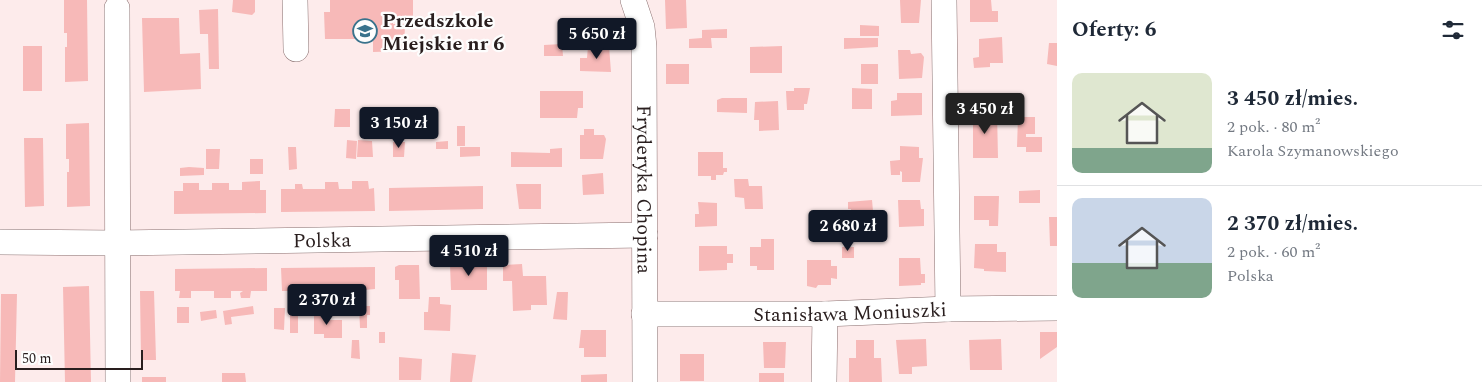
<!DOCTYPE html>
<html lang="pl">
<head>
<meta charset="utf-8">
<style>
	:root { --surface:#fff; --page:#f2f2f3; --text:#1f2937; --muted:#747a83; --line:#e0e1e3; --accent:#111827 }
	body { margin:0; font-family:Spectral,serif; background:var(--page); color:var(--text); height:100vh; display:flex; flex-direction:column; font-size:19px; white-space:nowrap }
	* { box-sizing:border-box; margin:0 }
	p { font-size:16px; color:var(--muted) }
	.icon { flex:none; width:28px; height:28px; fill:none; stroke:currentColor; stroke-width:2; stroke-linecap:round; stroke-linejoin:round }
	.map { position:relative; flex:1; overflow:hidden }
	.side { display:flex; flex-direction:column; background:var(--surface); width:425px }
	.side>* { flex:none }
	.scale { position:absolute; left:15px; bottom:12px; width:128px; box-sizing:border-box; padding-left:5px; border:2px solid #291e1e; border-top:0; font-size:14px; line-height:18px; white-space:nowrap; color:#291e1e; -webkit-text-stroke:4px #fdfdfd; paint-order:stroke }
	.price { position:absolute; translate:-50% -42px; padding:0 11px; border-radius:5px; background:var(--accent); color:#fff; font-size:16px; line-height:32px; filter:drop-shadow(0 1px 2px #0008) }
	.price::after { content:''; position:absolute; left:50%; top:30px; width:15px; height:11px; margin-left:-8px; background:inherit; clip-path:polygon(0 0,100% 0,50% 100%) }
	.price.current { background:#222; color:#fff }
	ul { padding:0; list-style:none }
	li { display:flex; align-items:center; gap:15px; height:125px; padding:0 15px }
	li+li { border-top:1px solid var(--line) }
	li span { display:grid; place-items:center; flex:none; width:140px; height:100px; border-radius:10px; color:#555 }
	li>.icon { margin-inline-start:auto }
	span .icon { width:60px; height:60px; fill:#fffc; stroke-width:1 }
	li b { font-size:21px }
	h2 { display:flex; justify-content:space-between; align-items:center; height:60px; padding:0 15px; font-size:21px }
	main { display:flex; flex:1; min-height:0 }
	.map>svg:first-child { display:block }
	.building { fill:#f7b9b8 }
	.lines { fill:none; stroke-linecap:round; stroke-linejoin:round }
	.minor-casing { stroke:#8a7070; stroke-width:26 }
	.minor { stroke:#fff; stroke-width:25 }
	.labels { text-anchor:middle; stroke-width:4.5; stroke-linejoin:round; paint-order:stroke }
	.poi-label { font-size:20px; font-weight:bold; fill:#291e1e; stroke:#fdfdfd; text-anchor:start }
	.street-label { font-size:20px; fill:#291e1e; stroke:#fdfdfd }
</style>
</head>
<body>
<main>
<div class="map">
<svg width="1057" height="382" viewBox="0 0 1057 382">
	<rect width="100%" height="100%" fill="#fdebeb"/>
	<path class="building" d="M64,0H87L88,81L65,82V47H67V33H64Z
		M233,0H255V12L252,15L232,12Z
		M330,0H413V19H393V24H405L404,51L373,52V39H325L324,12H330Z
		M665,0H686L687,28L666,29Z
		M900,0H921L919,23H901Z
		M970,0H991L992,11H998V22H970Z
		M218,9L219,69H209L208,34H200L199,10Z
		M142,18H179L180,54L200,53L201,89L144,92Z
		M860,25L879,26V36H860Z
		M727,29V38H711L712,48H689V39L702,38V30Z
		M1002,37L1003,63H990V67L974,68L973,58L979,57V39Z
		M844,38H878V47L844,49Z
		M1049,43H1057V66L1047,64Z
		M562,44L563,56H544V45Z
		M23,46H42V91H23Z
		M588,46H609L611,72L580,71V58H587Z
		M782,46V73H750V47Z
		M898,50H910L911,54L921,53L924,57L922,78L899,79Z
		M666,64H689V84H666Z
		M861,64H878V84H861Z
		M794,88H810L807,104H804V110H787L786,91H794Z
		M852,88L872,89V109H852Z
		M540,91H583V108H578L577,118H540Z
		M897,93H922V115L891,116V101L897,100Z
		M722,98H747V113L717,112V100Z
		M778,101L779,130L759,131V120H754L755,102Z
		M335,109H350V127H334Z
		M973,112H997L998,158H973Z
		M1018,117H1035V134H1026V137H1042V152H1026V147H1017Z
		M89,123L90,206L67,207V172H69V159H66V124Z
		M457,126H465V146H457Z
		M584,129H594V135H604L606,139L603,159H580V135H584Z
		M24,138H43L44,206L25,207Z
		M347,140L357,141L356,159L346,158Z
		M358,140L372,141L373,157H357Z
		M448,141V149H436V142Z
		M393,142H405L404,157H393Z
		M900,146L919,147V158H923L920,182H902V172L900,171V175H891L890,161L900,160Z
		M288,147H296L297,169L289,170Z
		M460,147H480V156L460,157Z
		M562,148V167H511V152L550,153V149Z
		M206,149H220L219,169H206Z
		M698,152H723V168H727V172H724L723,175H716V180H711V176H698Z
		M250,159H263V174H250Z
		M189,167L204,168V175L180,176V168Z
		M603,173L604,194L583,195L582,175Z
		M734,179H748L749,186H762L763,209H745L744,198L735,197Z
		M260,181V190H266V213L174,214V191H183V183H199V190H212V183H229V190H242V182Z
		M352,181H368L369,189L374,188L375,211L281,212V189H295V184H302L303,189H325V182H338L339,189H352Z
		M516,184H541V209H519Z
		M483,186V209L389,211V188Z
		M1040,190V203H1019V191Z
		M974,196H999L998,226H989V220H974Z
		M872,200L874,222H868V227L852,228L851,209H848V202Z
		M898,200H920L921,209H924V226L899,227Z
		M698,202L717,203V226L695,227V214H699Z
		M1049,217H1057V246H1050Z
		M761,239H774V270H757V266H750V247H761Z
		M975,244H997V252H1006V272L984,271V269L974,268Z
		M699,246H727V254H733V263H727V270L699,271Z
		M842,247H854V258H842Z
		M899,258H920L921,274H925V283H921V285L899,286Z
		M807,260H831V266H837V279L831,278V285H818L816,288L807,286Z
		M522,264L523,276H546L547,305H531V310L513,311L512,281H503V265Z
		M399,265H419L420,299H399V280H395V267Z
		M450,265H487V290H451Z
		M375,267V289L364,290V295L352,296V290H337V296L322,297L321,290H303V297L293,298V291H282L281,268Z
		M267,268V291H251L250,298H241L240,293L243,291H231V298H214V291H191V298H179L180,291H175V269Z
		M89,286L91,382H65L63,287Z
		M140,291H154L156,360H141Z
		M557,292H568L567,320L553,319Z
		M1,294H17L15,382H0Z
		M429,297H440V304L451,305L450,331L424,330V312H428Z
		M253,306L254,314L231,317L232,324L225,325L223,311Z
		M359,306H370V315H367V328H360Z
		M177,307H189V323H177Z
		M274,308H285L284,330L274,329Z
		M216,310L217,318L201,321L200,312Z
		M314,310H325V320H342V338H324V334H314Z
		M290,311H298V333H290Z
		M581,330H606V357H584V348H579Z
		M379,332H385V343H379Z
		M1040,332H1057V347L1040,359Z
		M926,339L927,366L912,367V374H899L896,340Z
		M1001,339L1002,370H970L969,340Z
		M352,340H359L360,359L351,358Z
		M856,340H874V358H881L882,382H849V358H856Z
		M763,342H786L785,368H764Z
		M452,353L476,355L472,382H450Z
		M680,354H704V381H680Z
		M399,357L422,359L421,380H399Z
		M222,373H245L246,382H222Z
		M759,373H784V382H759Z
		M607,374V382H581V375Z
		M142,377H166V382H142Z"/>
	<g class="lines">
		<g class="minor-casing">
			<g id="minor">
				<path d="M295,0L296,49"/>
				<path id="s1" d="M633,0L642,27L644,47L645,382"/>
				<path d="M944,0L948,309"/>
				<path d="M117,8L118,382"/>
				<path id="s2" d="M0,242L116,243L645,235"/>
				<path id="s3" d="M644,314H825L948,309L1057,308"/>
				<path d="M824,382L825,314"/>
			</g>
		</g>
		<use href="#minor" class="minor"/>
	</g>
	<defs>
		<g id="school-ring" transform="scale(1.25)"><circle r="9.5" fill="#fdfdfd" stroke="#39728c" stroke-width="1.5"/><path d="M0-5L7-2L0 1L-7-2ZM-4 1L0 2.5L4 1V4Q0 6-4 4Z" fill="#39728c"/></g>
	</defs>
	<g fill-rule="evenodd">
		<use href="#school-ring" x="365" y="31"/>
	</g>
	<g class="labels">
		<g class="poi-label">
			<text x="382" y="27">Przedszkole<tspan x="382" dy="23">Miejskie nr 6</tspan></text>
		</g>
		<g class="street-label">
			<text dy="7" stroke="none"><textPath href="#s1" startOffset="191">Fryderyka Chopina</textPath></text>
			<text dy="7" stroke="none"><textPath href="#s2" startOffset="322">Polska</textPath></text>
			<text dy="7" stroke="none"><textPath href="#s3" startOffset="206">Stanisława Moniuszki</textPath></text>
		</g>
	</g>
</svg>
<div class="scale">50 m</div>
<b class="price" style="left:597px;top:60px">5 650 zł</b>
<b class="price current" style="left:985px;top:135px">3 450 zł</b>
<b class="price" style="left:399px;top:149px">3 150 zł</b>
<b class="price" style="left:848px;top:252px">2 680 zł</b>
<b class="price" style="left:469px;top:277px">4 510 zł</b>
<b class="price" style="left:327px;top:326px">2 370 zł</b>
</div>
<section class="side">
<h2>Oferty: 6<svg class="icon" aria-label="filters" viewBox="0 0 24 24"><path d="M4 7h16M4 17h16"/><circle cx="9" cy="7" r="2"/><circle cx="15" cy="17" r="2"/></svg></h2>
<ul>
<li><span style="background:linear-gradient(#dfe7d0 75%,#7fa58c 0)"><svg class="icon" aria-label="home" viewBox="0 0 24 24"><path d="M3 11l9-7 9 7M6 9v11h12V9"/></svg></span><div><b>3 450 zł/mies.</b><p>2 pok. · 80 m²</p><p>Karola Szymanowskiego</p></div></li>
<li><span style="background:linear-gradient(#c9d6e8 65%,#7fa58c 0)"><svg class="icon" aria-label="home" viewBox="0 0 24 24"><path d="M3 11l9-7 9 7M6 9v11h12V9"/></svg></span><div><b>2 370 zł/mies.</b><p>2 pok. · 60 m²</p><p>Polska</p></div></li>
</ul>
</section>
</main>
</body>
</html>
